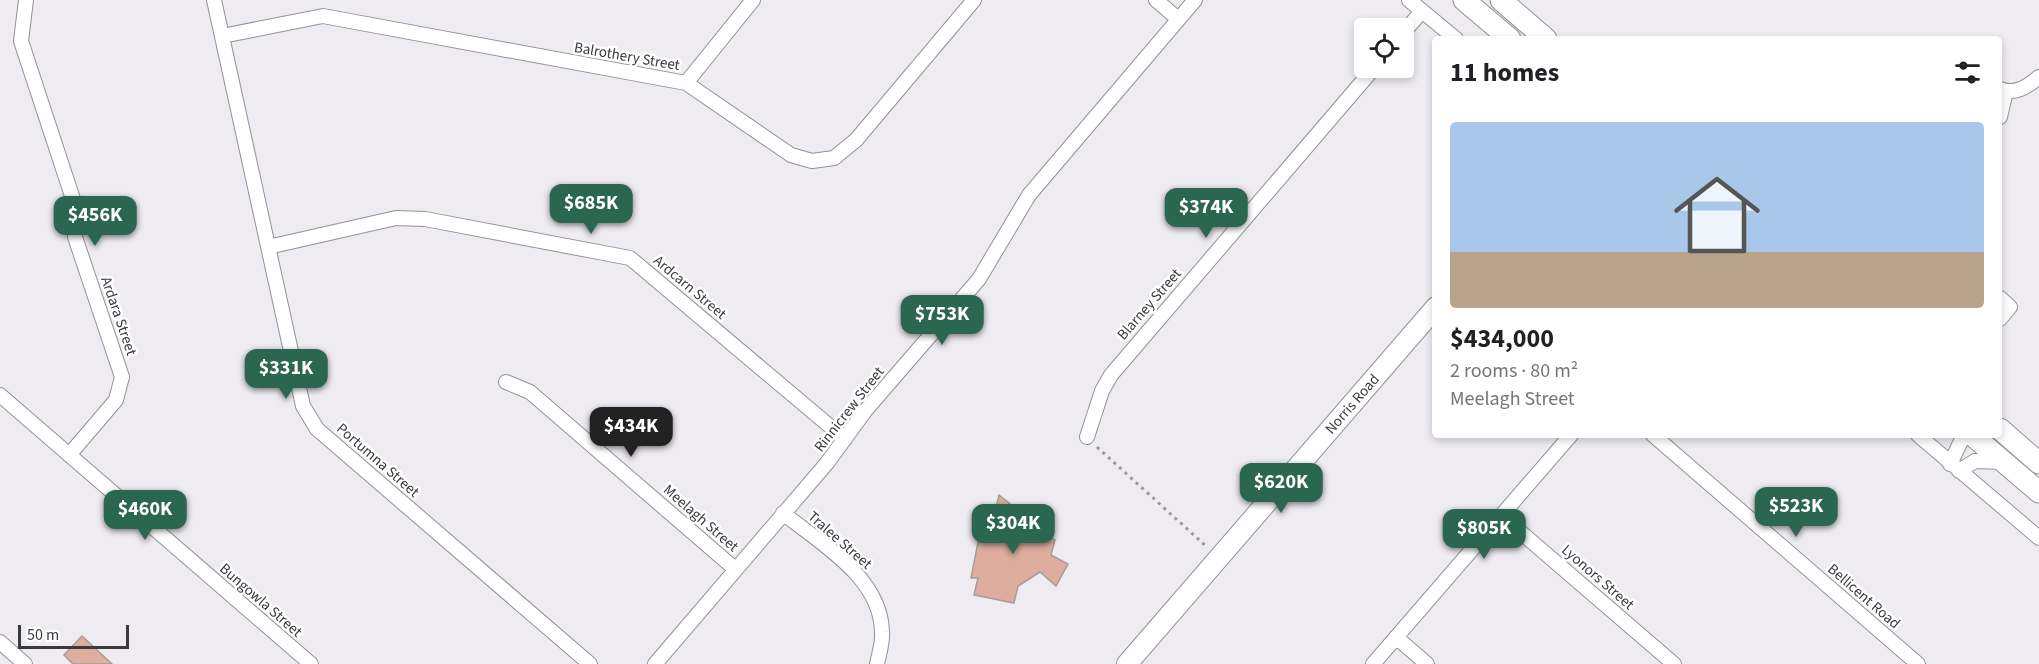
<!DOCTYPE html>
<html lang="en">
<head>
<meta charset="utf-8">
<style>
	:root { --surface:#fff; --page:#f6f6f6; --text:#202124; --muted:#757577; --accent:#2b6650 }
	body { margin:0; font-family:"Source Sans 3",sans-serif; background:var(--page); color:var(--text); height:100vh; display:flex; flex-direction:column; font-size:22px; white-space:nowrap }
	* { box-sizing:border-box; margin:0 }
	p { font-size:20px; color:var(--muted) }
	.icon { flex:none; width:33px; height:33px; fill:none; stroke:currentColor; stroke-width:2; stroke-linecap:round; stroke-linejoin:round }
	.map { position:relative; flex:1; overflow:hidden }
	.side { position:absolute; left:1432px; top:36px; width:570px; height:402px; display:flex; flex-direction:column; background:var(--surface); border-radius:6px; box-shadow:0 3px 9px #0003 }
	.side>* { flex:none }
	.tools { position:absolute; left:1354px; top:18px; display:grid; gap:12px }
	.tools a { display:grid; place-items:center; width:60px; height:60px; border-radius:6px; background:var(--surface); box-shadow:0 3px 9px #0003; font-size:30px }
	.scale { position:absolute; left:18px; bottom:15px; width:111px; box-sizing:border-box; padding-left:6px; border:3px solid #3b393c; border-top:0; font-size:16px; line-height:21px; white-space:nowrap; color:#3b393c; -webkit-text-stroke:4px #fff; paint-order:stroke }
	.price { position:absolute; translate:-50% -51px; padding:0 14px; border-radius:12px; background:var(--accent); color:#fff; font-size:20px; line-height:39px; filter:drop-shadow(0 2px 3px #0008) }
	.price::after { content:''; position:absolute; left:50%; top:36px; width:18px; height:14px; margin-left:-9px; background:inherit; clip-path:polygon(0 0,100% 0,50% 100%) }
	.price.selected { background:#222; color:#fff }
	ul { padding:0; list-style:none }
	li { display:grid; align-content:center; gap:12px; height:318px; padding:0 18px }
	li span { display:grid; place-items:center; height:186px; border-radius:6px; color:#555 }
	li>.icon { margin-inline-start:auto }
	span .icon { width:108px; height:108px; fill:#fffc; stroke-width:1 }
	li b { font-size:26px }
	h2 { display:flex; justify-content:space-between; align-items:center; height:72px; padding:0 18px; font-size:26px }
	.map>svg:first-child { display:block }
	.building { fill:#dead9d; stroke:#a59d9b; stroke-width:1.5 }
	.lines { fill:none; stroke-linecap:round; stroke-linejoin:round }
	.minor-casing { stroke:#939197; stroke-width:16 }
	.secondary-casing { stroke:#939197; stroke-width:22 }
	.primary-casing { stroke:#939197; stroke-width:23 }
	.path { stroke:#9c999e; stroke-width:3; stroke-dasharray:3 4.5; stroke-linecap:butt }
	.minor { stroke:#fff; stroke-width:14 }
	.secondary { stroke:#fff; stroke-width:20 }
	.primary { stroke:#fff; stroke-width:21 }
	.labels { text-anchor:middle; stroke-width:5; stroke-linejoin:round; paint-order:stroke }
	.street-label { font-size:15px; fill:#3b393c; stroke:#fff }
</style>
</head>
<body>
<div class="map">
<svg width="2039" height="664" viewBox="0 0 2039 664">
	<rect width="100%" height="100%" fill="#eeebf1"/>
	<path class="building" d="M999,495L1055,540L1051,555L1068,564L1056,586L1040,572L1018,586L1014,603L974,595L978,578H971L980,532L990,533Z
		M82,636L112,664H73L64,655Z"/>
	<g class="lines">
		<g class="minor-casing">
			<path id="minor" d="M26,0L21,41L74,202L75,237L122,377L116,400L69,455
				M214,0L303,406L317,429L590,664
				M1156,0L1178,19
				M1409,0L1456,39
				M1404,32L1422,11
				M222,36L323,16L686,83L791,155L812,161L834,158L856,140L974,0
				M686,83L753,0
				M2000,89C2015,95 2027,87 2039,77
				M2000,117L2006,91
				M268,247L396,218L425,219L630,258L845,439
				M2000,298L2010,307L2000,319
				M506,382L530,392L735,569
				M0,395L311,664
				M1653,435L1918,664
				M1918,435L2039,538
				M1087,437L1102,391L1111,375L1374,68
				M1950,464L1964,435
				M1959,471L1975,461L2003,462
				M783,513C821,544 881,577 882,632C883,642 879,654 877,664
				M1502,516L1674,664
				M1396,637L1427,664
				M0,642L25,664
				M655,664L827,463L865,411L979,279L1029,195L1195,0
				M1373,664L1571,435"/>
		</g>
		<g class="secondary-casing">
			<path id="secondary" d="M1127,664L1436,307"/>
		</g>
		<g class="primary-casing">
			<path id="primary" d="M1464,0L1510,39
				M1501,0L1546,39
				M2000,429L2039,463
				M1972,435L2039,492"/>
		</g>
		<path class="path" d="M1097,447L1207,547"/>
		<use href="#minor" class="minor"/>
		<use href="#secondary" class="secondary"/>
		<use href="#primary" class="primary"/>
	</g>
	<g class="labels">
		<g class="street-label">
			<text transform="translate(627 56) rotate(10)" y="5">Balrothery Street</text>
			<text transform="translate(690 287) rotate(40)" y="5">Ardcarn Street</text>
			<text transform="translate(1149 304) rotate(-49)" y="5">Blarney Street</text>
			<text transform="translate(119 316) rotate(71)" y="5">Ardara Street</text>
			<text transform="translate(1352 404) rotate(-49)" y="5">Norris Road</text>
			<text transform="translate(849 409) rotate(-52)" y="5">Rinnicrew Street</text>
			<text transform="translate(378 460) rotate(41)" y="5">Portumna Street</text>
			<text transform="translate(701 518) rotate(41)" y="5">Meelagh Street</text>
			<text transform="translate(840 540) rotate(41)" y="5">Tralee Street</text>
			<text transform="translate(1598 577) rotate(41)" y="5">Lyonors Street</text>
			<text transform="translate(1864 596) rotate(41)" y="5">Bellicent Road</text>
			<text transform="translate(261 600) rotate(41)" y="5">Bungowla Street</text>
		</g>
	</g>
</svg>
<div class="tools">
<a><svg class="icon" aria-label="locate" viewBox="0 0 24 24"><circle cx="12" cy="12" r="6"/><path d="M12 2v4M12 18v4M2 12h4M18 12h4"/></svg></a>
</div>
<div class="scale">50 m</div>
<b class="price" style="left:591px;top:235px">$685K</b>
<b class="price" style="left:1206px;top:239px">$374K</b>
<b class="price" style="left:95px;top:247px">$456K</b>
<b class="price" style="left:942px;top:346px">$753K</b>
<b class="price" style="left:286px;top:400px">$331K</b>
<b class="price selected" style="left:631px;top:458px">$434K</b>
<b class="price" style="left:1281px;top:514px">$620K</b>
<b class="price" style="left:1796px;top:538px">$523K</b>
<b class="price" style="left:145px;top:541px">$460K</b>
<b class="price" style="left:1013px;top:555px">$304K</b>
<b class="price" style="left:1484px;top:560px">$805K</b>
<section class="side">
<h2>11 homes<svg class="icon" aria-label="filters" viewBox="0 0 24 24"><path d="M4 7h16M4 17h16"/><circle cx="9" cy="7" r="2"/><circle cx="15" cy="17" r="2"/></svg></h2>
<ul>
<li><span style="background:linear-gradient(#a9c7e8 70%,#b9a48a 0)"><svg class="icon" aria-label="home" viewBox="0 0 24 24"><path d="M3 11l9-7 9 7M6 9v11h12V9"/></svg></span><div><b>$434,000</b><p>2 rooms · 80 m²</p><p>Meelagh Street</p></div></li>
</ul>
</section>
</div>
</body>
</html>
